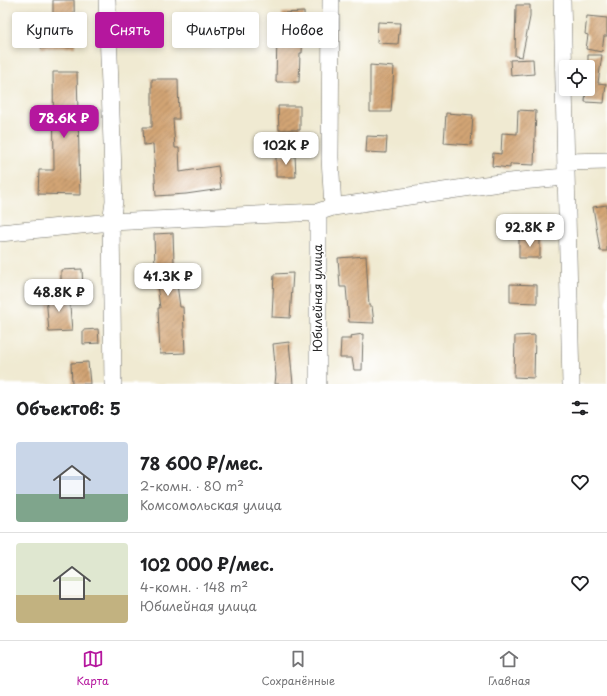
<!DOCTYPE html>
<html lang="ru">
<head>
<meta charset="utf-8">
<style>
	:root { --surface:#fff; --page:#f2f2f2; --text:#202124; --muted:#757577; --line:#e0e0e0; --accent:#b5179e }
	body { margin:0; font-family:"Playpen Sans",sans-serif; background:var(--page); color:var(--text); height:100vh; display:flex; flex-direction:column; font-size:15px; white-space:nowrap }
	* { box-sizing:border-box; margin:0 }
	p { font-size:13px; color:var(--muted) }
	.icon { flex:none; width:22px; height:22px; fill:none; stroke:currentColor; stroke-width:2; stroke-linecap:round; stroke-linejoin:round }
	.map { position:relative; height:384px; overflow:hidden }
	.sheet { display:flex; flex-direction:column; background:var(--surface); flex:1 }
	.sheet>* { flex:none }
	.hud { position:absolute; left:12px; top:12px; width:400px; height:36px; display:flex; gap:8px }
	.fabs { position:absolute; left:559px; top:60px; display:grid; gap:8px }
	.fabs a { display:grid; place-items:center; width:36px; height:36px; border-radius:4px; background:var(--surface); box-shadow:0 2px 6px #0003; font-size:20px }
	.price { position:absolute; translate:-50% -34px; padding:0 9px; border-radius:8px; background:#fff; color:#222; font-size:13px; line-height:26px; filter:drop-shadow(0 1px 2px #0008) }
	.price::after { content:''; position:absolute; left:50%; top:24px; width:12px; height:9px; margin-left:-6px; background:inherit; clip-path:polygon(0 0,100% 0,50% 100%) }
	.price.selected { background:var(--accent); color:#fff }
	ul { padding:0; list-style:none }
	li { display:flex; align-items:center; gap:12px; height:100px; padding:0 16px }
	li+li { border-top:1px solid var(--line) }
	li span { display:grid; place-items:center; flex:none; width:112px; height:80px; border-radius:4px; color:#555 }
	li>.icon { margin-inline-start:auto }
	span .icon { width:48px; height:48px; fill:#fffc; stroke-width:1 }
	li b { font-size:17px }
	h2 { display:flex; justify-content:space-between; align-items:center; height:48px; padding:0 16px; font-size:17px }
	.tag { padding:0 14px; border-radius:4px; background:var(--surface); box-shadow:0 2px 6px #0003; font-size:14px; line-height:36px }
	.tag.selected { background:var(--accent); color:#fff }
	.tabs { display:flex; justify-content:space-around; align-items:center; height:56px; border-top:1px solid var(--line); background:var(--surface); font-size:11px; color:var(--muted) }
	.tabs a { display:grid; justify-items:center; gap:2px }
	.tabs .selected { color:var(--accent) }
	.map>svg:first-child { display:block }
	.building { fill:url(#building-hatch) }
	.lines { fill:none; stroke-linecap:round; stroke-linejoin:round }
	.street-casing { stroke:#706e65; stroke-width:18 }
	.street { stroke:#fff; stroke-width:17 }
	.labels { text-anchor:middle; stroke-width:3; stroke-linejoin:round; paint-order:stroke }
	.street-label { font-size:12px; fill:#2b2b2b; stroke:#fff }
</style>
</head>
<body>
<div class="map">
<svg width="607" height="384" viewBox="0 0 607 384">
	<defs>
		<pattern id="building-hatch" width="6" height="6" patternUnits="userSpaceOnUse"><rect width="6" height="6" fill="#d2a475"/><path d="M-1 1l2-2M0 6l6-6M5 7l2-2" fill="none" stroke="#ab8660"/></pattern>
	</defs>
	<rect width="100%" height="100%" fill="#fff"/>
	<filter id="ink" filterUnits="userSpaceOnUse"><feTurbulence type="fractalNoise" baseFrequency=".025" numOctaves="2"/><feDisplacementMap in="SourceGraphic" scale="8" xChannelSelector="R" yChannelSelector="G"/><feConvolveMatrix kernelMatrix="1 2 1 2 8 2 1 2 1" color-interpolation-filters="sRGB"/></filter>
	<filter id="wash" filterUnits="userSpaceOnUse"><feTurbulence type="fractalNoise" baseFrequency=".012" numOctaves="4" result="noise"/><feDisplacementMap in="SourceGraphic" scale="16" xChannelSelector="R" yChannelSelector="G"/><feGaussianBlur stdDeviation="0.9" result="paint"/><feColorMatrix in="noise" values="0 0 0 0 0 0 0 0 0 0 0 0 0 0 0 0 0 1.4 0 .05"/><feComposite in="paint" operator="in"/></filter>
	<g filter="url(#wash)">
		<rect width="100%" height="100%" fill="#f0ead2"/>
		<g id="blocks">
			<path class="building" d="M53,0H74L75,47L41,48L40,23H53Z
				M516,5H530V17L522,57L515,56Z
				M304,12L305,30H303L302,53H300L299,82H276L277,34H283L282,13Z
				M587,16L607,18V36H604L602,52L586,49L588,35L585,34Z
				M378,22L400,23L398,44L377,43Z
				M588,55H602L598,83L606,84L604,103L585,102L586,89H588Z
				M533,59L534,74L511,76L510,60Z
				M370,65L394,67L391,112H370Z
				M53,72H77L80,195L38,194L39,170H54Z
				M152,79H178L179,119H173L175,148H179L180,172L218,166L221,189L186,194L156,196L153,144L144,145L143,127H152Z
				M278,106H300V130H279Z
				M518,110L536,111L534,165L510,164V168L492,166L493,153L501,154L502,133L517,134Z
				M446,113L473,115L471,145L444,143Z
				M367,136L387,137L386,153L366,152Z
				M276,155H295L296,177H276Z
				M607,205V251H600L593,207Z
				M173,233L174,262L180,307H183L185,353L160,354L158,308H160L155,269L154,234Z
				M519,239H540V258H519Z
				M366,256L369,306H372L374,323L349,322L346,287H340L338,258Z
				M82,269L83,289L61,290V270Z
				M293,273L290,318L272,317L274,274Z
				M510,284L537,285V303L510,302Z
				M69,294L72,331L49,332L46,296Z
				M98,329L99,343L83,344V330Z
				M363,334L362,370H354L352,358H340L341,339H351L350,336Z
				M535,335L534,378L514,377L515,336Z
				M289,342L293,384H275L276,375L273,344Z
				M88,362L90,384H72L71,363Z"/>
		</g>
	</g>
	<g filter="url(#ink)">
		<use href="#blocks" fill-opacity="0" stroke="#706e65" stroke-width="1"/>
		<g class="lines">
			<g class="street-casing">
				<path id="street" d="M107,0L114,201L111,222L113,384
					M331,0L330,158L333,207
					M562,0L571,384
					M566,162L607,161
					M318,212V384
					M0,233L111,222L318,212L333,207L499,183L565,177"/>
			</g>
			<use href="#street" class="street"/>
		</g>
	</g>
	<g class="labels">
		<g class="street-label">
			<text transform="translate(318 298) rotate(-90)" y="4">Юбилейная улица</text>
		</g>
	</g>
</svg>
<div class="fabs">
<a><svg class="icon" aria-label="locate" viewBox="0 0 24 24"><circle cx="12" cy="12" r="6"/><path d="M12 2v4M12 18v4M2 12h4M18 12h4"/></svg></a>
</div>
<b class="price selected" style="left:64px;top:139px">78.6K ₽</b>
<b class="price" style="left:286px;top:166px">102K ₽</b>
<b class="price" style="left:530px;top:248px">92.8K ₽</b>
<b class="price" style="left:168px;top:297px">41.3K ₽</b>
<b class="price" style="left:59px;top:313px">48.8K ₽</b>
<div class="hud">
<a class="tag">Купить</a>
<a class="tag selected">Снять</a>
<a class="tag">Фильтры</a>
<a class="tag">Новое</a>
</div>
</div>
<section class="sheet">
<h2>Объектов: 5<svg class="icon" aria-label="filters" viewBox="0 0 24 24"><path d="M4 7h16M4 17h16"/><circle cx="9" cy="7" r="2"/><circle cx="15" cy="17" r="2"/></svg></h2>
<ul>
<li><span style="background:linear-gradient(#c9d6e8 65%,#7fa58c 0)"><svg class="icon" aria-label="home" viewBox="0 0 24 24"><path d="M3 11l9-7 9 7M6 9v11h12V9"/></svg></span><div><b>78 600 ₽/мес.</b><p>2-комн. · 80 m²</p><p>Комсомольская улица</p></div><svg class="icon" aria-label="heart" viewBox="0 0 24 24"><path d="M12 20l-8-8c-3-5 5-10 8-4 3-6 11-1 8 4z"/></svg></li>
<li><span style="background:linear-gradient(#dfe7d0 65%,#c2b280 0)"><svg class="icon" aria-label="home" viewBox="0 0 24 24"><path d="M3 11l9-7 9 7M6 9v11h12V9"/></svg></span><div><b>102 000 ₽/мес.</b><p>4-комн. · 148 m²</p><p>Юбилейная улица</p></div><svg class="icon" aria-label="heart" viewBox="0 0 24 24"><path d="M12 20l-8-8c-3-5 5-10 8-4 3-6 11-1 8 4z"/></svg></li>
</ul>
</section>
<nav class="tabs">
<a class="selected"><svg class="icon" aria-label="map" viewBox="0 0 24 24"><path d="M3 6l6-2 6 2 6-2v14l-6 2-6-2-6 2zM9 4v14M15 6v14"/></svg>Карта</a>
<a><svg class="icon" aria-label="saved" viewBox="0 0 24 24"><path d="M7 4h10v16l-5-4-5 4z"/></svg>Сохранённые</a>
<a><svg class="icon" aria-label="home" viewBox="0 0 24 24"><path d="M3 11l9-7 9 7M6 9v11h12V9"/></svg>Главная</a>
</nav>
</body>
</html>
